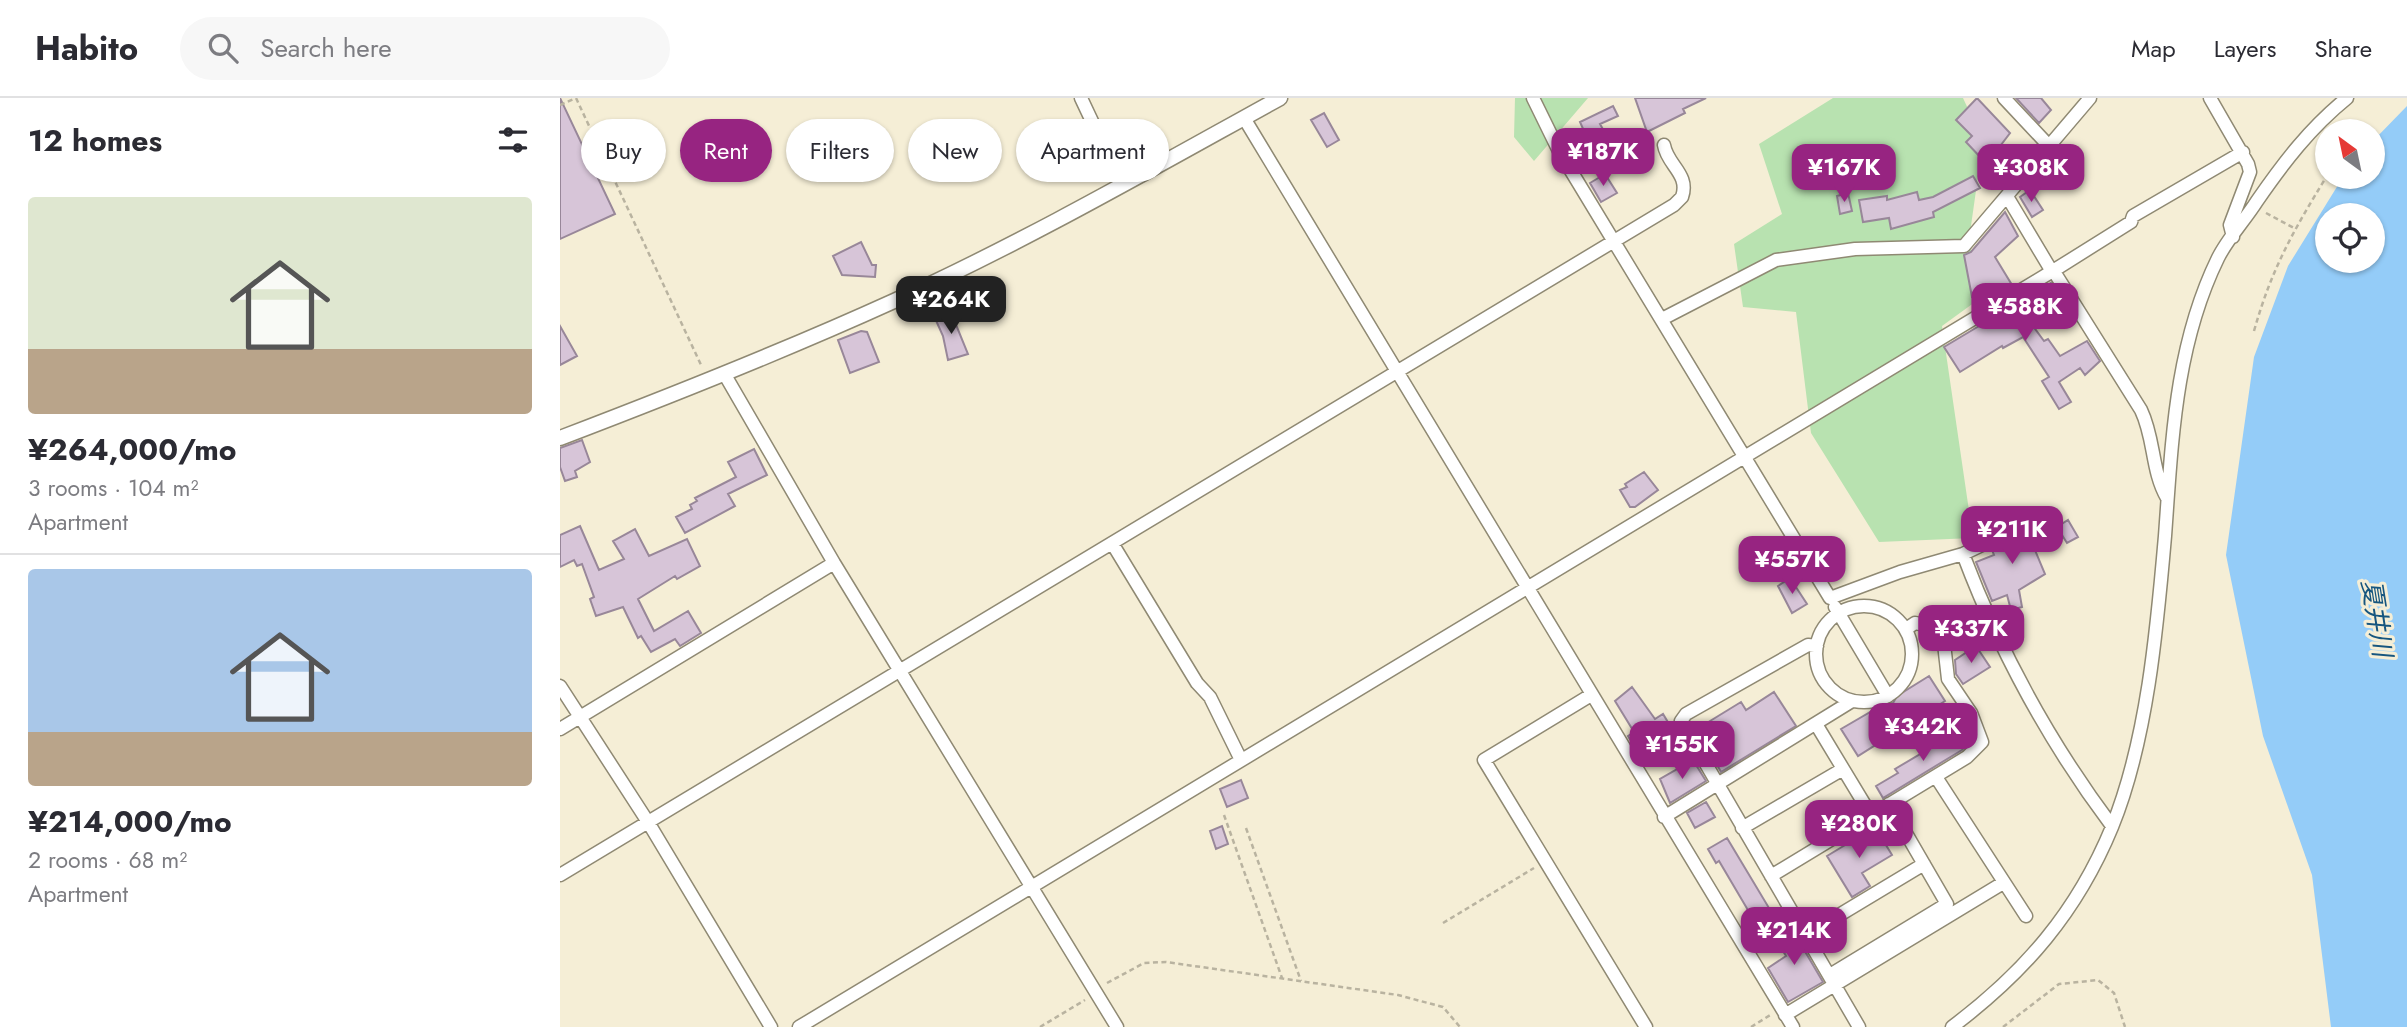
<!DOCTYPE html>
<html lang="en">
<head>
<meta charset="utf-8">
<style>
	:root { --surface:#fff; --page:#f7f7f7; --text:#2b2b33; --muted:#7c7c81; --line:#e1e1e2; --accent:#972481 }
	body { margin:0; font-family:Jost,"Noto Sans JP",sans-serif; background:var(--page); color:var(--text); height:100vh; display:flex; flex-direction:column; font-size:26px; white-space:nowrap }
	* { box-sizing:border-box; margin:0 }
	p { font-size:23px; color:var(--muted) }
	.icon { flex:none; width:38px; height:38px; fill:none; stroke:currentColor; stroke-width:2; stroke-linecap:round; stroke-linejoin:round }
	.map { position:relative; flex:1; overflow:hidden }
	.sheet { display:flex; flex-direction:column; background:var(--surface); width:560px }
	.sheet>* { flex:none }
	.guide { position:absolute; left:21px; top:21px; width:665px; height:63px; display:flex; gap:14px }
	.needle { width:46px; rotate:327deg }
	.controls { position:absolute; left:1755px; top:21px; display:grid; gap:14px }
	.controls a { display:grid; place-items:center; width:70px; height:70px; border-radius:50%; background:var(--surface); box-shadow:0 2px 5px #0004; font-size:35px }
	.price { position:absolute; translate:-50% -60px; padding:0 16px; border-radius:14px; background:var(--accent); color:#fff; font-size:23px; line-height:46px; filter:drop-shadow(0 2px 4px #0008) }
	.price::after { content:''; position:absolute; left:50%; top:42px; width:21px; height:16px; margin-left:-10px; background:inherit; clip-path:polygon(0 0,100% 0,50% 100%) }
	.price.active { background:#222; color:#fff }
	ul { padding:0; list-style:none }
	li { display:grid; align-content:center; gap:14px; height:371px; padding:0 28px }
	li+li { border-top:2px solid var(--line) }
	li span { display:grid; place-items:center; height:217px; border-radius:7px; color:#555 }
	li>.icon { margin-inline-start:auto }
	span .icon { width:126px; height:126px; fill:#fffc; stroke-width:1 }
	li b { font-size:30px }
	h2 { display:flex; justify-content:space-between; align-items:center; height:84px; padding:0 28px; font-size:30px }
	.pill { padding:0 24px; border-radius:32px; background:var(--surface); box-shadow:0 2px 5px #0004; font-size:24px; line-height:63px }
	.pill.active { background:var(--accent); color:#fff }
	header { display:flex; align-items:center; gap:42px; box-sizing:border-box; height:98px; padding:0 35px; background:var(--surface); border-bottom:2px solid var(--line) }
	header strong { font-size:33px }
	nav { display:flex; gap:38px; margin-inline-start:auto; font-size:24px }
	.search { width:490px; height:63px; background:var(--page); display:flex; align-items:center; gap:18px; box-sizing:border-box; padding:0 24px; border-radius:38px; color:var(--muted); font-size:26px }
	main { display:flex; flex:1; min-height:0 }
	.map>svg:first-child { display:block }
	.green { fill:#b8e2b0 }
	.water { fill:#94ccf8; fill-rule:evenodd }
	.building { fill:#d7c5d8; stroke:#988799; stroke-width:2 }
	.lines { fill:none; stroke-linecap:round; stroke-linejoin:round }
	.minor-casing { stroke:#8f8973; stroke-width:15 }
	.tertiary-casing { stroke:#8f8973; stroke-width:17 }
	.path { stroke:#b9b3a0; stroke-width:2.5; stroke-dasharray:5 3.5; stroke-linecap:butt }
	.minor { stroke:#fff; stroke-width:12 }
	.tertiary { stroke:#fff; stroke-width:14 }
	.labels { text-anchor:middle; stroke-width:6; stroke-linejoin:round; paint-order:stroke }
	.water-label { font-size:26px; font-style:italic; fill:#16567f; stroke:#f5eed6 }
</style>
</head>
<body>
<header>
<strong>Habito</strong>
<div class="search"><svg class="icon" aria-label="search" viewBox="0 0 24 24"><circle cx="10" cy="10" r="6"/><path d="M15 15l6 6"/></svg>Search here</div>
<nav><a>Map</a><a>Layers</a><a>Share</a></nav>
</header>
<main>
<section class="sheet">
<h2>12 homes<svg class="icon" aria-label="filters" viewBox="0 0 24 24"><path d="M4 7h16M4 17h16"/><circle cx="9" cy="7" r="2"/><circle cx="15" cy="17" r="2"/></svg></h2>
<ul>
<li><span style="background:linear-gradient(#dfe7d0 70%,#b9a48a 0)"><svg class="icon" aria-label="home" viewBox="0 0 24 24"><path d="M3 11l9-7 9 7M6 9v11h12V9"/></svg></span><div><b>¥264,000/mo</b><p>3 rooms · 104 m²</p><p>Apartment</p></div></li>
<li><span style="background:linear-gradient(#a9c7e8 75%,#b9a48a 0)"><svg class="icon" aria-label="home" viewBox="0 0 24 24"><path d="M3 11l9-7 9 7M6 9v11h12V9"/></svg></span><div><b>¥214,000/mo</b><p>2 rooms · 68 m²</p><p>Apartment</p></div></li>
</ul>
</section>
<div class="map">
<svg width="1847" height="929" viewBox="0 0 1847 929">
	<rect width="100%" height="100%" fill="#f5eed6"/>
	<path class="green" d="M955,0H1028L974,63L954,39Z
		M1273,0H1403L1423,43L1408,149L1444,183L1382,228L1413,440L1319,444L1251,335L1236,214L1183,209L1174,146L1222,116L1199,46Z"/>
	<path class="water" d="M1847,8V929H1771L1752,777L1703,638L1666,457L1694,259L1728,168L1783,79H1813V43ZM1768,117H1813V163H1768Z"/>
	<path class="building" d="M0,0L55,116L0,141Z
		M1075,0H1146L1123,11L1125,15L1087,34Z
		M1417,0L1450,35L1431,60L1427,56L1422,61L1406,44L1412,38L1396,22Z
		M1456,0H1481L1491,12L1479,25Z
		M1053,8L1058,18L1040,26L1049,42L1032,51L1020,24Z
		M764,15L779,42L767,49L751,22Z
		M1045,76L1057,95L1041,104L1030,85Z
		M1413,78L1420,90L1373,114L1374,119L1331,131L1329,120L1303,124L1299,102L1327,98V102L1357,94L1359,102L1373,99Z
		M1470,92L1483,112L1472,119L1460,99Z
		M1288,95L1292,113L1280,116L1277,98Z
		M1445,114L1458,138L1435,159L1452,187L1439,195L1412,199L1404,157L1411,154Z
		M301,144L312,167H316L315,179L282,177L273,158Z
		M416,183L425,203L395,220L385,198Z
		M1491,185L1501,202L1496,205L1498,207L1470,224L1484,243L1488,241L1500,258L1527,243L1540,263L1525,277L1520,270L1499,284L1511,304L1499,311L1482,283L1489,279L1463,239L1443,250L1442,248L1400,274L1384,249Z
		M390,212L408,256L388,262L383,238L374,218Z
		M0,228L17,258L0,267Z
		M301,233L307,234L319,264L290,275L278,242Z
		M22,342L30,364L15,373L17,379L5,383L0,369V350Z
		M194,351L207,377L168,396L175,408L125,435L116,419L132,411L130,407L137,403L135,400L176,379L168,364Z
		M1084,374L1098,392L1075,409H1070L1060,392L1067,389L1065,386Z
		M1459,414L1485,476L1459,492L1462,509L1451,512L1447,497L1432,503L1416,464L1434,457L1432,452L1454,440L1455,431L1448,420Z
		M1508,422L1518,439L1507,445L1497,429Z
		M20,428L39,472L64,461L53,443L75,431L89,458L127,441L140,468L117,481L115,478L78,501L94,533L128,513L141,535L120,548L115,541L91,554L81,538L78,540L63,509L36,518L30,501L34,499L22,466L17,468L14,462L0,469V437Z
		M1230,480L1247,506L1232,515L1218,488Z
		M1416,548L1430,569L1403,586L1396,576L1395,562Z
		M1369,578L1385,603L1298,658L1281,631L1324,606L1333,605L1337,598Z
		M1072,589L1095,621L1103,616L1109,626L1074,648L1068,638L1074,634L1055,603Z
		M1214,594L1236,628L1161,674L1137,631L1181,604L1186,612Z
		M1399,633L1408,646L1402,652L1323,700L1316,688L1338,675L1335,671Z
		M1133,662L1146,683L1110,705L1100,681Z
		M681,682L688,700L667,709L660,691Z
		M1146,704L1155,719L1135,730L1127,715Z
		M662,728L668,746L656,751L650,733Z
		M1315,729L1332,757L1302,775L1310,788L1292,799L1267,758Z
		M1167,740L1209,810L1192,819L1159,763L1156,765L1148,751Z
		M1230,828L1263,884L1228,904L1208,870L1226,858L1214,838Z"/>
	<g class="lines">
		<g class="minor-casing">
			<path id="minor" d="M521,0L562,87
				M973,0L999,53L1270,500L1340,474L1403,456C1440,554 1489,644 1552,728
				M1444,0L1490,49
				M1650,0L1688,66L1690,74L1670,127L1673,139
				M684,20L1233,929
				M1448,100L1491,172
				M1493,172L1581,312C1595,341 1591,372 1607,400
				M1102,221L1216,162L1295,151L1404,148L1530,0
				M165,277L274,465L557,929
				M552,445L637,585L650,599L681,662
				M1403,456L1447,435L1439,421
				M1256 556a48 48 0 1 1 96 0a48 48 0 1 1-96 0Z
				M1275,509L1328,598
				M1257,548L1248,547L1126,616L1121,623L1299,929
				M0,588L88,724L211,929
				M1031,597L924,662L1086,929
				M1256,626L1311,717
				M0,631L274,465
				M1376,679L1466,818
				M1104,719L1292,603
				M1182,730L1283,671
				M0,777L1114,107L1122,99C1130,76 1107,67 1104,47
				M1211,778L1407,659L1422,644L1411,615L1388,581L1383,537L1375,529L1355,525L1346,531
				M1246,837L1364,766
				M1270,877L1387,806L1329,706
				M1225,917L1443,785
				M239,929L1496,171L1571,124L1573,118L1683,54
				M1392,929C1465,874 1517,814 1552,729C1587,643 1597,531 1605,438C1612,343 1615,248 1658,160C1668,140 1685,122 1697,103C1724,64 1750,30 1787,0"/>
		</g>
		<g class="tertiary-casing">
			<path id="tertiary" d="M0,340C113,297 224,253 334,203C466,143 593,70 720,0"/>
		</g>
		<path class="path" d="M16,0L142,269
			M0,7L16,0
			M1706,115L1734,130
			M1694,233C1712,169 1734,132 1768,76
			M664,717L722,880
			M686,730L741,883
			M883,825L974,770
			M547,885L584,865L606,864L838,897L883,909L900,929
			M480,929L525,902
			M1191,929L1212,916
			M1443,929L1499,886L1538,882L1554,895L1565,929"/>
		<use href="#minor" class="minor"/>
		<use href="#tertiary" class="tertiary"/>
	</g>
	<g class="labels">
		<g class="water-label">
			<text transform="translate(1817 520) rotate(81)" y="9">夏井川</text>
		</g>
	</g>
</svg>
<div class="controls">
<a><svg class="needle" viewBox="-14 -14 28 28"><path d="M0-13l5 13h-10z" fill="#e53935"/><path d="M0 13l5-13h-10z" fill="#7c7c81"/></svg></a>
<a><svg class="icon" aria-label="locate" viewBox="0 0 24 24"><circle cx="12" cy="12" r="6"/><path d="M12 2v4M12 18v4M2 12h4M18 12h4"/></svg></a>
</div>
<b class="price" style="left:1043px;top:90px">¥187K</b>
<b class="price" style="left:1284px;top:106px">¥167K</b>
<b class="price" style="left:1471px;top:106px">¥308K</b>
<b class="price active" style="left:391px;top:238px">¥264K</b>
<b class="price" style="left:1465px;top:245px">¥588K</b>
<b class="price" style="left:1452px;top:468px">¥211K</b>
<b class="price" style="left:1232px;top:498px">¥557K</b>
<b class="price" style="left:1411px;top:567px">¥337K</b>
<b class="price" style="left:1363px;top:665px">¥342K</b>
<b class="price" style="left:1122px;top:683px">¥155K</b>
<b class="price" style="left:1299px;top:762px">¥280K</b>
<b class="price" style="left:1234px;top:869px">¥214K</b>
<div class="guide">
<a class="pill">Buy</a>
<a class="pill active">Rent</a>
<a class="pill">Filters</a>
<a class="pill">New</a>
<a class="pill">Apartment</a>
</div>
</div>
</main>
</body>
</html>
